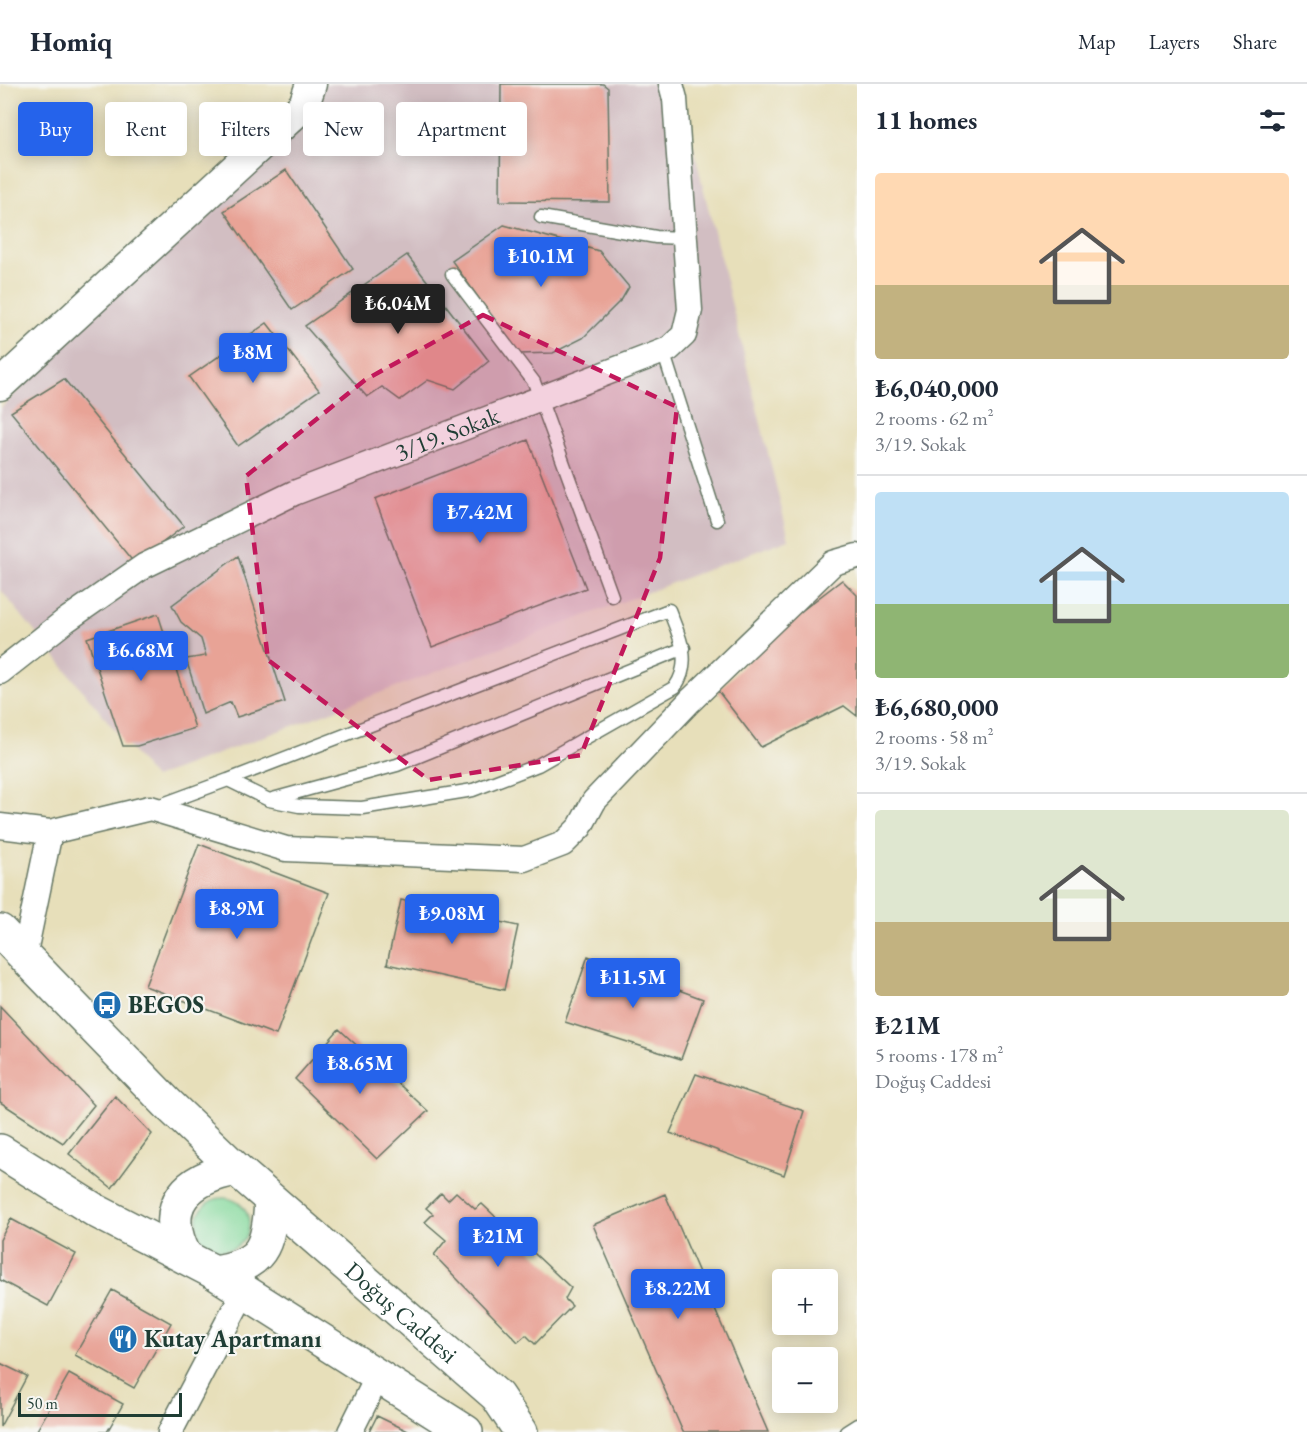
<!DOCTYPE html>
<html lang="en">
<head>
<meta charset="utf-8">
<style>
	:root { --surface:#fff; --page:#f2f2f3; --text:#1f2937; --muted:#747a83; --line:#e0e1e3; --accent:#2563eb }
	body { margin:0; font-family:"EB Garamond",serif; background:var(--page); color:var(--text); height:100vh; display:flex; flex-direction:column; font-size:22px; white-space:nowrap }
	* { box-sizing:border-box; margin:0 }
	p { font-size:20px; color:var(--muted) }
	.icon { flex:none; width:33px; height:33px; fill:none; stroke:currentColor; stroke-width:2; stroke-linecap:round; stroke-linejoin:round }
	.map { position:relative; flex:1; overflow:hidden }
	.panel { display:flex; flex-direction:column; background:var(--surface); width:450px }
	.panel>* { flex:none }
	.banner { position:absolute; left:18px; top:18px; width:570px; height:54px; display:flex; gap:12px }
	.tools { position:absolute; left:772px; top:1185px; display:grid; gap:12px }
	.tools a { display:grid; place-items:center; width:66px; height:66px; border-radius:6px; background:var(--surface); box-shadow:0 3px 15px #0003; font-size:30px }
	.scale { position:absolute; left:18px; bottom:15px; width:164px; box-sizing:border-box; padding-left:6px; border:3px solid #1f3d34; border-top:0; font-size:16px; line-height:21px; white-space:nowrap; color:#1f3d34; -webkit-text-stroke:4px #f6f6f2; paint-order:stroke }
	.price { position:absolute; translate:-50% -51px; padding:0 14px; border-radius:6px; background:var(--accent); color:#fff; font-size:20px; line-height:39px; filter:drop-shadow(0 2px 3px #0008) }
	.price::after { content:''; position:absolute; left:50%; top:36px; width:18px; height:14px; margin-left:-9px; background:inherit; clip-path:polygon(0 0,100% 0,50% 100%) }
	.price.on { background:#222; color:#fff }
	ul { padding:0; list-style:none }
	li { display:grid; align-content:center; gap:12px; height:318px; padding:0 18px }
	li+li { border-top:2px solid var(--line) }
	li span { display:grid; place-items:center; height:186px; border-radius:6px; color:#555 }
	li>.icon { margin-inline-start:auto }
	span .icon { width:108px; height:108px; fill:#fffc; stroke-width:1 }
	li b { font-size:26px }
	h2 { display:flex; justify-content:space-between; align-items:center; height:72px; padding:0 18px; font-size:26px }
	.pill { padding:0 21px; border-radius:6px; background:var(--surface); box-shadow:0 3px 15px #0003; font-size:21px; line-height:54px }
	.pill.on { background:var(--accent); color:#fff }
	header { display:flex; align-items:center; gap:36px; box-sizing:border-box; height:84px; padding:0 30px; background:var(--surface); border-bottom:2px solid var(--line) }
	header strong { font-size:28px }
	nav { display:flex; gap:33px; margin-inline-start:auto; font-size:21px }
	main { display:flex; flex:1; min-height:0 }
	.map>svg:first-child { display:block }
	.industrial { fill:#d2bec2 }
	.green { fill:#84d99c; stroke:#528b68; stroke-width:1.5 }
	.building { fill:#e8a396 }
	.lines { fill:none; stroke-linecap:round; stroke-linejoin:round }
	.service-casing { stroke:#657663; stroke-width:15 }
	.minor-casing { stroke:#657663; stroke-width:27 }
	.tertiary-casing { stroke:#657663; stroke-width:33 }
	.primary-casing { stroke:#657663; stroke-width:36 }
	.service { stroke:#fff; stroke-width:12 }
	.minor { stroke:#fff; stroke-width:24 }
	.tertiary { stroke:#fff; stroke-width:30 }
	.primary { stroke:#fff; stroke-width:33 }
	.marked { fill:#c2185b; fill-opacity:0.2; stroke:#c2185b; stroke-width:4.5; stroke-dasharray:12 8; stroke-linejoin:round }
	.labels { text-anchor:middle; stroke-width:4.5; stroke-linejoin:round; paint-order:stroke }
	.street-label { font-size:24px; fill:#1f3d34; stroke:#f6f6f2 }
	.poi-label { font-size:24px; font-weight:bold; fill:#1f3d34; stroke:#f6f6f2; text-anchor:start }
</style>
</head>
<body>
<header>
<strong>Homiq</strong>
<nav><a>Map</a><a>Layers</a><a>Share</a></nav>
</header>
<main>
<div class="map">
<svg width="857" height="1348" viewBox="0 0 857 1348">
	<rect width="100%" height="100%" fill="#f6f6f2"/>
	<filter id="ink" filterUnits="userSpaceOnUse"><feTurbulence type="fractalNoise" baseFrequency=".0167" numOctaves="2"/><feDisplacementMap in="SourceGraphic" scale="12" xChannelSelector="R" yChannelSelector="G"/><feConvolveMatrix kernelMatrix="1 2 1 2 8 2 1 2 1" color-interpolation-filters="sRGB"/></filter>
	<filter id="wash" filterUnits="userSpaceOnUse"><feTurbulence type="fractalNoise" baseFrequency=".008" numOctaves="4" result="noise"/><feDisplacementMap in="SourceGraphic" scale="24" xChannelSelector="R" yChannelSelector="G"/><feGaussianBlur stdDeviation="1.35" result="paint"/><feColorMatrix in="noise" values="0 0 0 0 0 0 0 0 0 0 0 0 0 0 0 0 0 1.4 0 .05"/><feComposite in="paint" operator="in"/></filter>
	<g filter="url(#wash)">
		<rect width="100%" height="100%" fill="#e7dfba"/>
		<path class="industrial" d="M309,0H678L789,455L154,694L0,505V325Z"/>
		<path class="green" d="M197 1140a26 26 0 1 1 52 0a26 26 0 1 1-52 0Z"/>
		<g id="blocks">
			<path class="building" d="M501,0H603L608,4L610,118L500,117Z
				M286,86L353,185L292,226L224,127Z
				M504,141L599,167L629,203L622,215L583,254L553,269L519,270L452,177Z
				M407,171L489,277L455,305L428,296L400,316L382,303L367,313L305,242Z
				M267,239L319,306L238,362L189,293Z
				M64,295L184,442L135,480L11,328Z
				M528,356L586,504L432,563L375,415Z
				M238,472L285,618L237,633L231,618L203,630L186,575L206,572L201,555L181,538L172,521Z
				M842,496L857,511V632L844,622L761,663L718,607L778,545Z
				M158,530L195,644L137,662H123L87,554Z
				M199,760L329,809L276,951L145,902Z
				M401,816L518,842L504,906L387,880Z
				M588,872L703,915L681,975L565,938Z
				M0,922L94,1021L63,1059L0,1018Z
				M339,945L428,1027L377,1075L295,995Z
				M696,990L804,1027L784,1091L670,1049Z
				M115,1012L152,1050L112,1104L69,1070Z
				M456,1108L475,1125L482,1120L571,1204L565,1215L572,1222L535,1260L526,1251L518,1258L434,1171L446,1156L425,1138L433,1130L426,1124L441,1109L448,1116Z
				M665,1110L768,1348H683L593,1141Z
				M11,1135L76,1170L48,1222L0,1196V1156Z
				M112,1206L171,1239L134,1304L75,1271Z
				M0,1279L27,1292L0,1343Z
				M69,1290L123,1320L107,1348H36Z
				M377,1332L410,1348H369Z"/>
		</g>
	</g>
	<g filter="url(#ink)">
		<use href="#blocks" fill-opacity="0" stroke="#657663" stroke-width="1.5"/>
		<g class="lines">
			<g class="service-casing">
				<path id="service" d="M541,133L656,153L685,154
					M452,190L534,298L612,512
					M663,267L717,436
					M228,696L669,526C679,552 693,577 675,603L538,681L473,706L362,724L299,722L269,716
					M155,723L228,696L269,716L397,681L684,564
					M846,1348L857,1341"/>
			</g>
			<g class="minor-casing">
				<g id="minor">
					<path id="s1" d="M0,588L65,537L144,482L294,409L669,265L684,251L690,226L675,15L671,0"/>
					<path d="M0,742L50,748L150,724L286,765L524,775L563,760L580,743L594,717L690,617L833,479L857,472"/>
					<path d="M24,873L50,748"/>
					<path d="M170,1348L244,1207"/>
					<path d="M350,1348L379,1290"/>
				</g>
			</g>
			<g class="tertiary-casing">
				<path id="tertiary" d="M0,301L304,21L311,0"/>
			</g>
			<g class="primary-casing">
				<g id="primary">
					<path id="s2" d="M0,847L168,1020L236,1085L497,1312L521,1348"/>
					<path d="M0,1067L96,1127L214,1188L466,1348"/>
					<path d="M184,1170C159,1120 188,1094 236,1085"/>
					<path d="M214,1188C263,1181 269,1162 271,1116"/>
				</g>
			</g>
			<use href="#service" class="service"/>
			<use href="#minor" class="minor"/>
			<use href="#tertiary" class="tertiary"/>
			<use href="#primary" class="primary"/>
		</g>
	</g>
	<path class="marked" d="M483,231L677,323L660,474L581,671L429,696L268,576L246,392L365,296Z"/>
	<defs>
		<g id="bus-disc" transform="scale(1.5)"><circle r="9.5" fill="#1f6fb2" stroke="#f6f6f2"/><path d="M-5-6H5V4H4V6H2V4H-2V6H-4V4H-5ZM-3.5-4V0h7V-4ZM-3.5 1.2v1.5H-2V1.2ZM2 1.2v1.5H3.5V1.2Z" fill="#fff"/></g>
		<g id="restaurant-disc" transform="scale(1.5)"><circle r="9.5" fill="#1f6fb2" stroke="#f6f6f2"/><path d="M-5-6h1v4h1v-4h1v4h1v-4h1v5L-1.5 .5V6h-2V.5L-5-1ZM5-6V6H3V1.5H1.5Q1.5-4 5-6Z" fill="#fff"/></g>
	</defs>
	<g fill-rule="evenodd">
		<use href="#bus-disc" x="107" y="921"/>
		<use href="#restaurant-disc" x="123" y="1255"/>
	</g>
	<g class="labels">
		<g class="street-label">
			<text dy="8" stroke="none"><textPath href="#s1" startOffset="510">3/19. Sokak</textPath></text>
			<text dy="8" stroke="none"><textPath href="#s2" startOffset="554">Doğuş Caddesi</textPath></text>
		</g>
		<g class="poi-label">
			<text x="128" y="929">BEGOS</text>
			<text x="144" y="1263">Kutay Apartmanı</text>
		</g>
	</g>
</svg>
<div class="tools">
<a>+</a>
<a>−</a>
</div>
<div class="scale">50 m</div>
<b class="price" style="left:541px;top:204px">₺10.1M</b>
<b class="price on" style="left:398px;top:251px">₺6.04M</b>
<b class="price" style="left:253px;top:300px">₺8M</b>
<b class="price" style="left:480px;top:460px">₺7.42M</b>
<b class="price" style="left:141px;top:598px">₺6.68M</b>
<b class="price" style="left:237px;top:856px">₺8.9M</b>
<b class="price" style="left:452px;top:861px">₺9.08M</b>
<b class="price" style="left:633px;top:925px">₺11.5M</b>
<b class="price" style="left:360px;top:1011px">₺8.65M</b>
<b class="price" style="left:498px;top:1184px">₺21M</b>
<b class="price" style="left:678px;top:1236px">₺8.22M</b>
<div class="banner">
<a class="pill on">Buy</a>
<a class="pill">Rent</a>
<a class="pill">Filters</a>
<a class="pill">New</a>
<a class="pill">Apartment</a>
</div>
</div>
<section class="panel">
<h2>11 homes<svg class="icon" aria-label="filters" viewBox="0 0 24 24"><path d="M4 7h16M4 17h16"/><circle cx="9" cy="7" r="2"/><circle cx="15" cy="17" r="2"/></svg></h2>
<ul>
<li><span style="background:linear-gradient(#ffd9b3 60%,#c2b280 0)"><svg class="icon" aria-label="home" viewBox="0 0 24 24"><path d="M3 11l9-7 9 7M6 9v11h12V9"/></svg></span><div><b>₺6,040,000</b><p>2 rooms · 62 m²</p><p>3/19. Sokak</p></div></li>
<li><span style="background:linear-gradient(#bfe0f5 60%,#8fb573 0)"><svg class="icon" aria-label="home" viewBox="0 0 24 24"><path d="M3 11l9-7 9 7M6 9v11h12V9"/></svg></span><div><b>₺6,680,000</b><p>2 rooms · 58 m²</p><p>3/19. Sokak</p></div></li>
<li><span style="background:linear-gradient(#dfe7d0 60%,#c2b280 0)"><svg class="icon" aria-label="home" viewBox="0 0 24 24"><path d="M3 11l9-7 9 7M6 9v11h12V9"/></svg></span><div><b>₺21M</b><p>5 rooms · 178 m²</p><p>Doğuş Caddesi</p></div></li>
</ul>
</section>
</main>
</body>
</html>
